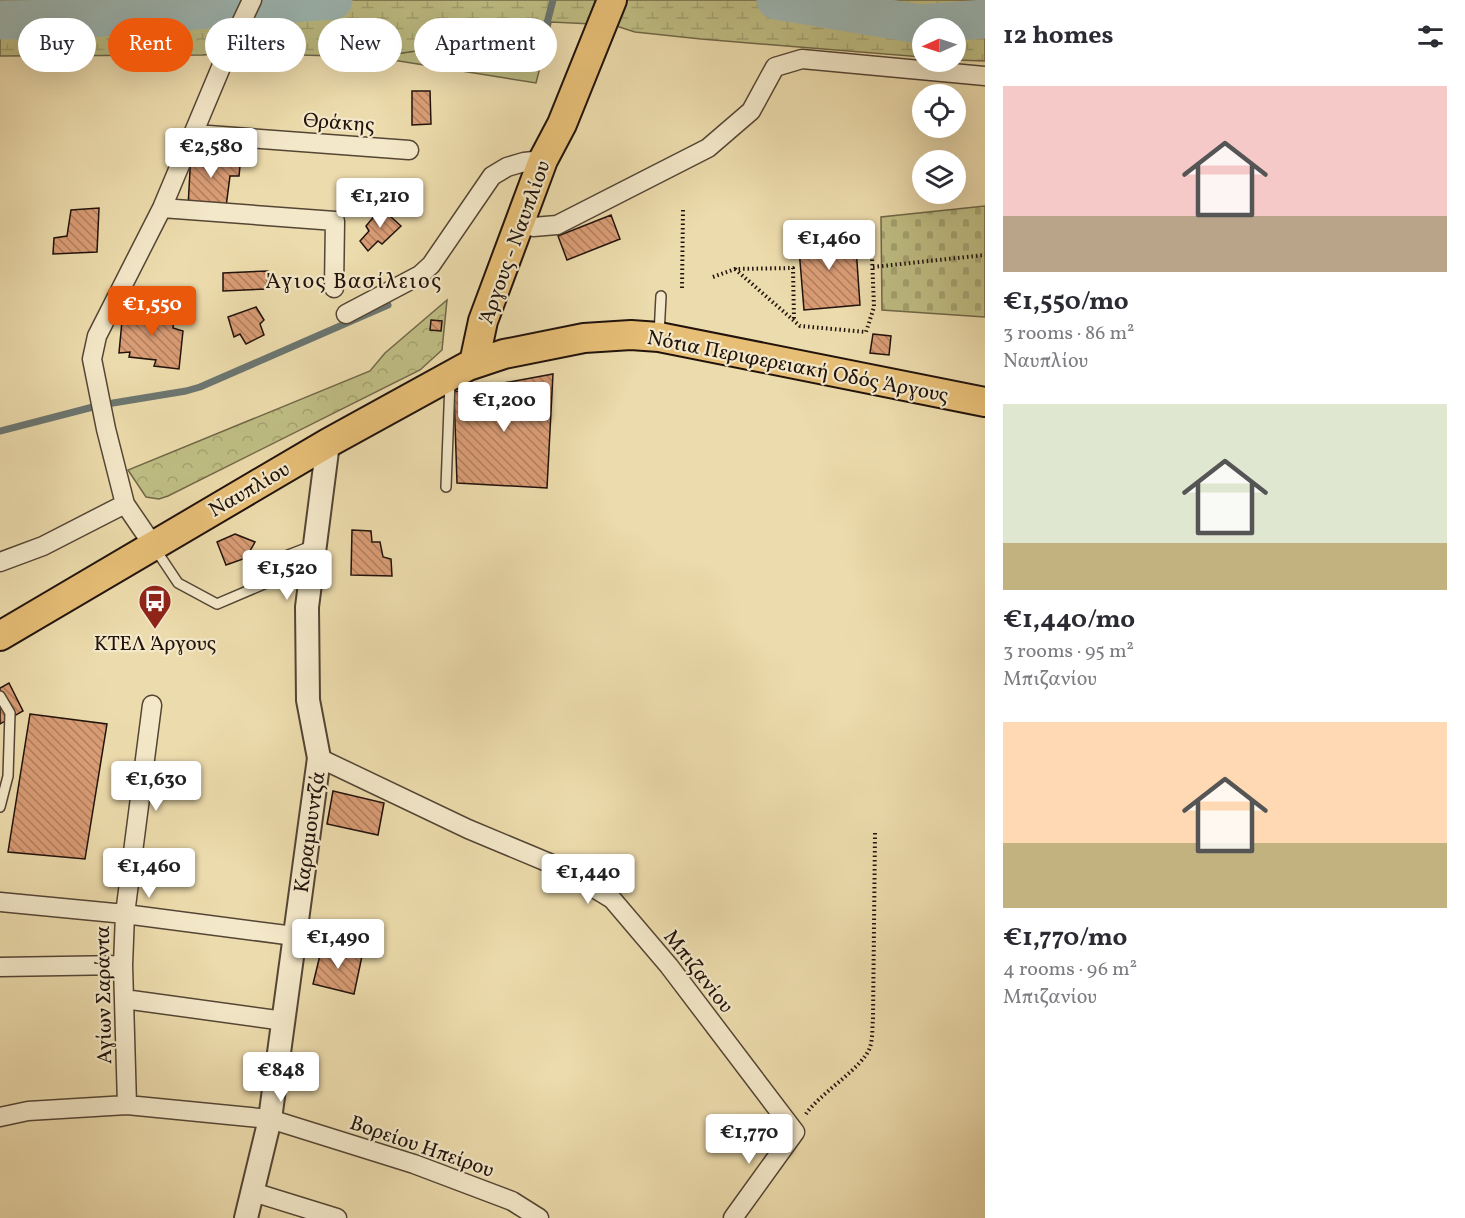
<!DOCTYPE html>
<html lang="en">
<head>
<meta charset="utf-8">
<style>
	:root { --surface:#fff; --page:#f7f7f7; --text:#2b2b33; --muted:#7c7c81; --accent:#ea580c }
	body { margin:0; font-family:Vollkorn,serif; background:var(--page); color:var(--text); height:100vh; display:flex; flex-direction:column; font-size:22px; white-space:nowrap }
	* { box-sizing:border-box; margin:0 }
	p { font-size:20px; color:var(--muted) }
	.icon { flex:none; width:33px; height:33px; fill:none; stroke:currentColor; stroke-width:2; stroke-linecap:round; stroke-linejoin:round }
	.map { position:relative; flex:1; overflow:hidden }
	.panel { display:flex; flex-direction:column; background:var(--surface); width:480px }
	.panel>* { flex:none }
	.hud { position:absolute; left:18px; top:18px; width:570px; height:54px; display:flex; gap:12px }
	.needle { width:39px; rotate:267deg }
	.tools { position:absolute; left:912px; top:18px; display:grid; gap:12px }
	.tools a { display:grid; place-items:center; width:54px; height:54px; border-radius:50%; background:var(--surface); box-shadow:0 6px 24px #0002; font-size:30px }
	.price { position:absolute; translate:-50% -51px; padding:0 14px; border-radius:6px; background:#fff; color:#222; font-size:20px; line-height:39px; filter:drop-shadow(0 2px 3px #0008) }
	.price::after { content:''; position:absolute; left:50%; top:36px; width:18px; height:14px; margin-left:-9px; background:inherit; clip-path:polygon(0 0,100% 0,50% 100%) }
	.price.active { background:var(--accent); color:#fff }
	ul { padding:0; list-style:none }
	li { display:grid; align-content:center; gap:12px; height:318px; padding:0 18px }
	li span { display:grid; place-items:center; height:186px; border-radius:0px; color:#555 }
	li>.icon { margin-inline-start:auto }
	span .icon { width:108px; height:108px; fill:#fffc; stroke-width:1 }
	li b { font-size:26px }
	h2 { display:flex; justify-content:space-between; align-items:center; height:72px; padding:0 18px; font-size:26px }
	.chip { padding:0 21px; border-radius:27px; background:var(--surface); box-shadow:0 6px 24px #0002; font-size:21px; line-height:54px }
	.chip.active { background:var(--accent); color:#fff }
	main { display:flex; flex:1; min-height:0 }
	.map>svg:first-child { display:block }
	.grass { fill:#bfbe84; stroke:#706848; stroke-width:1.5 }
	.forest { fill:url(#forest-crowns); stroke:#706848; stroke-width:1.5 }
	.wetland { fill:url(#wetland-marsh); stroke:#706848; stroke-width:1.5 }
	.cemetery { fill:url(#cemetery-stones); stroke:#706848; stroke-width:1.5 }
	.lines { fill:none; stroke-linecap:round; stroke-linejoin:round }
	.stream { stroke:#6b7671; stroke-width:7 }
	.river { stroke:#9db8b5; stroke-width:39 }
	.building { fill:url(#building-back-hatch); stroke:#21130c; stroke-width:1.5 }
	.service-casing { stroke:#544534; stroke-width:12 }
	.minor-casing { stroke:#544534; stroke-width:21 }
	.tertiary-casing { stroke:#544534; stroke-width:26 }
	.primary-casing { stroke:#21130c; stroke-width:32 }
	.path { stroke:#21130c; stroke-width:4; stroke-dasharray:1.5 3; stroke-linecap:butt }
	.service { stroke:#f3e8c9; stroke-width:9 }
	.minor { stroke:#f3e8c9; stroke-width:18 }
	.tertiary { stroke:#f3e8c9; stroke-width:22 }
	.primary { stroke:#e6be76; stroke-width:28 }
	.labels { text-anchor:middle; stroke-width:4.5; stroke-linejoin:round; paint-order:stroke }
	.street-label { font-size:21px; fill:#21130c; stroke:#f3e8c9 }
	.poi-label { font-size:21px; fill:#21130c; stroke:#f3e8c9 }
	.neighbourhood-label { font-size:22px; letter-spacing:1.5px; fill:#21130c; stroke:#f3e8c9 }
</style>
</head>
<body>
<main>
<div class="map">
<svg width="985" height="1218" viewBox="0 0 985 1218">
	<defs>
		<pattern id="forest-crowns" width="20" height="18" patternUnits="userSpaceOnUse" patternTransform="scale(1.5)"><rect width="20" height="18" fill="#bfbe84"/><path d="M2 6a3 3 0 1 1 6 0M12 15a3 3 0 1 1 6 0" fill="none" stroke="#a4a271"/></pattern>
		<pattern id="wetland-marsh" width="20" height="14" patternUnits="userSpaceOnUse" patternTransform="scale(1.5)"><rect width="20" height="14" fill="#bfbe84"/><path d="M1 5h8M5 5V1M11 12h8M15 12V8" fill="none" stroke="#a4a271"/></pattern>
		<pattern id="cemetery-stones" width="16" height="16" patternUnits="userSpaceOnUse" patternTransform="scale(1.5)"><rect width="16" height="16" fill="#bfbe84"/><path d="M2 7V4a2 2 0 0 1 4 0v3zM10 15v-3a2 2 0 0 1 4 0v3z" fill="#a4a271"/></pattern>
		<pattern id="building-back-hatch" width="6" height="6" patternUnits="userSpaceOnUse" patternTransform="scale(1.5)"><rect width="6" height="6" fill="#d99c75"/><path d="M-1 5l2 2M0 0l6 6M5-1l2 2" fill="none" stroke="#b07e5e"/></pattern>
	</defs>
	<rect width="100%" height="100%" fill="#ecdbac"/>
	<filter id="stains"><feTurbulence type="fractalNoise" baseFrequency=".00333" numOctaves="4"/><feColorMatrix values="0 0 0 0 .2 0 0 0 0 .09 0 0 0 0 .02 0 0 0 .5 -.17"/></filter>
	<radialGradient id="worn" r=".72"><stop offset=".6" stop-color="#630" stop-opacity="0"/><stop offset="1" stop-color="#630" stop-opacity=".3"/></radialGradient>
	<path class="grass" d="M549,32L536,83L374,57Z"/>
	<path class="forest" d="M447,300L442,350L420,370L168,496L159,499L146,497L128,470L370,371L385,353Z"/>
	<path class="wetland" d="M0,0H985V61L956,60V28H922V57L701,39L635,32L613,25L551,22L549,32L374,57L227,53L203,55L0,56Z"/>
	<path class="cemetery" d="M985,206V317L882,310L881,217Z"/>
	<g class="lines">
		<path class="stream" d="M546,27L553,0
			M107,404L186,391L200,387L388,305
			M0,431L93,407"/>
		<path class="river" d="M776,0L919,24L985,19
			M0,20L73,19L333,0"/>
	</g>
	<path class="building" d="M412,91H430L431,124L412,125Z
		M191,152L241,156L239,176H230L226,207H188Z
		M99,208L97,252L53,254L54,238L67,236L71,210Z
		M381,208L401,226L382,244L378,241L368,251L360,241L369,231L366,226Z
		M611,215L620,239L567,260L558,236Z
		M855,233L860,305L804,310L798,237Z
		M268,271L267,289L223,291V273Z
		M131,307L175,311L173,328L183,331L179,369L154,366L156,360L129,357L130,352L119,353L122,321H130Z
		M256,307L264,320L260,324L264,335L246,344L240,334L234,337L228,317Z
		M431,320L442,321L441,331L430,330Z
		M873,334L891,336L889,355L870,353Z
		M553,374L547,488L457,483L454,392Z
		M352,530L371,531L372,542H380L383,557L391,559L392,576L351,575Z
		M235,534L255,542L246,558L226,565L217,542Z
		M9,683L23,711L0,724V688Z
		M30,714L107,724L85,859L8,852Z
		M333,791L384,803L378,835L327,824Z
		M322,947L362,956L354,994L313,984Z"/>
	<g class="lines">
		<g class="service-casing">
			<path id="service" d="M659,335L661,296
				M446,487L450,382
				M154,547L178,583L217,604L271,581L288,555L314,545
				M0,696L10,713L8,776L0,807"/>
		</g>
		<g class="minor-casing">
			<path id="minor" d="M195,134L409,150
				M162,208L335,221L334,288
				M533,227L557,225L708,148L751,111L775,67L802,59L985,76
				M346,314L420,275L431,265L492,176L507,167L524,162L543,160
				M153,545L125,504L106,429L92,359L97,336L162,208L227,53L252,0
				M0,562L43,546L125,504
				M319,758L468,829L559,867L612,899L669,966L795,1132L733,1218
				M0,902L125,914L294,936
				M0,967L123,965
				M124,999L284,1021
				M127,1105L123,965L125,914L152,705
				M0,1117L28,1111L127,1105L270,1119L414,1164L512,1201L539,1218
				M253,1192L337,1218"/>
		</g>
		<g class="tertiary-casing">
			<path id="tertiary" d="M246,1218L270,1119L319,758L308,700L307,607L328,443"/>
		</g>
		<g class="primary-casing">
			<path id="primary" d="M474,363L483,321L543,160L562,124L612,0
				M0,636L328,443L468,366L504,354L584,338L631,335L659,337L985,402"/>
		</g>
		<path class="path" d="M873,267L985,255
			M735,269L800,326L866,332L874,307L871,231
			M713,277L735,269L793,268L794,320
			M682,288L683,210
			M806,1114C820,1093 864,1067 870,1047C873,1038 872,1027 873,1019L875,833"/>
		<use href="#service" class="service"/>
		<use href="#minor" class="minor"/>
		<use href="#tertiary" class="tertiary"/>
		<use href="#primary" class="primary"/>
	</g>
	<defs>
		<g id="bus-pin" transform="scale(1.725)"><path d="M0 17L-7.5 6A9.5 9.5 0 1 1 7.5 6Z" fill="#8f2418" stroke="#f3e8c9"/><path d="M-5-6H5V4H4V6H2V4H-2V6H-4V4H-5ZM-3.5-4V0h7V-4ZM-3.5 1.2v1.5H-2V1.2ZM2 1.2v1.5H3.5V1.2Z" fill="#fff"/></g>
	</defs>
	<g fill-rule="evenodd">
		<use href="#bus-pin" x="155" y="601"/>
	</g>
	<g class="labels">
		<g class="street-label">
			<text transform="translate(339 122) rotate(4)" y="7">Θράκης</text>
			<text transform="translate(514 242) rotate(-70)" y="7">Άργους - Ναυπλίου</text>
			<text transform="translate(798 366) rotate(11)" y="7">Νότια Περιφερειακή Οδός Άργους</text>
			<text transform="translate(249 489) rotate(-30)" y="7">Ναυπλίου</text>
			<text transform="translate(309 832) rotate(-82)" y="7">Καραμουντζά</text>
			<text transform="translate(699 971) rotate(52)" y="7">Μπιζανίου</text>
			<text transform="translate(103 995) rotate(-91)" y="7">Αγίων Σαράντα</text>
			<text transform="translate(422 1146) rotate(19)" y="7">Βορείου Ηπείρου</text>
		</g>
		<g class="poi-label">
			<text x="155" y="650">ΚΤΕΛ Άργους</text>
		</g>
		<g class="neighbourhood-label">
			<text x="354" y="288">Άγιος Βασίλειος</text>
		</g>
	</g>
	<rect width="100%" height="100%" filter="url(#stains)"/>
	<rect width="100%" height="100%" fill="url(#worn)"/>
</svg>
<div class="tools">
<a><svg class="needle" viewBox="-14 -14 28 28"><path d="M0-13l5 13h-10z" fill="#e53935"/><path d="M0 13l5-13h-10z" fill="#7c7c81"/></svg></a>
<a><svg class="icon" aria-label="locate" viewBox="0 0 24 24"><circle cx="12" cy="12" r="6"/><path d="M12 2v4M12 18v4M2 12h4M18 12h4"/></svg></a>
<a><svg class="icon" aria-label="layers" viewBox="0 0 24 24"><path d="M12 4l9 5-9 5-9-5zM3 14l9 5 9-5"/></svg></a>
</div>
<b class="price" style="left:211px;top:179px">€2,580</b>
<b class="price" style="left:380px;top:229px">€1,210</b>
<b class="price" style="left:829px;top:271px">€1,460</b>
<b class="price active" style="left:152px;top:337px">€1,550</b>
<b class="price" style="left:504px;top:433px">€1,200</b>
<b class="price" style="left:287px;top:601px">€1,520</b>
<b class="price" style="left:156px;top:812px">€1,630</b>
<b class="price" style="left:149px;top:899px">€1,460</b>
<b class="price" style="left:588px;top:905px">€1,440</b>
<b class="price" style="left:338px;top:970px">€1,490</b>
<b class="price" style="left:281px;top:1103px">€848</b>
<b class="price" style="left:749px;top:1165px">€1,770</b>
<div class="hud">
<a class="chip">Buy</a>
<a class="chip active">Rent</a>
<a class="chip">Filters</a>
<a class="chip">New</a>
<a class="chip">Apartment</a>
</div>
</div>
<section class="panel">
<h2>12 homes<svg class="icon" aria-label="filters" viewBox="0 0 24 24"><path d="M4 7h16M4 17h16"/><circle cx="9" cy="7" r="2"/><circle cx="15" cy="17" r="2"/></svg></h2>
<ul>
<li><span style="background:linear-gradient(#f6c9c9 70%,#b9a48a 0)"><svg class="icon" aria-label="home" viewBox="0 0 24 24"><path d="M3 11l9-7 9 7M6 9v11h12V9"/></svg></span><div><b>€1,550/mo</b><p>3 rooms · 86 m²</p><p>Ναυπλίου</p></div></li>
<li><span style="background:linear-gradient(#dfe7d0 75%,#c2b280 0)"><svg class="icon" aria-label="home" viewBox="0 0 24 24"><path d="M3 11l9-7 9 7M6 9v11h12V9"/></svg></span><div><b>€1,440/mo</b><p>3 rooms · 95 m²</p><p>Μπιζανίου</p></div></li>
<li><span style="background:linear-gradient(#ffd9b3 65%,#c2b280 0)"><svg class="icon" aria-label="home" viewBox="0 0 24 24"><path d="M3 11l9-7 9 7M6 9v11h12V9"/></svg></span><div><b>€1,770/mo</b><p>4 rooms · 96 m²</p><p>Μπιζανίου</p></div></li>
</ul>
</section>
</main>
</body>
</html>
